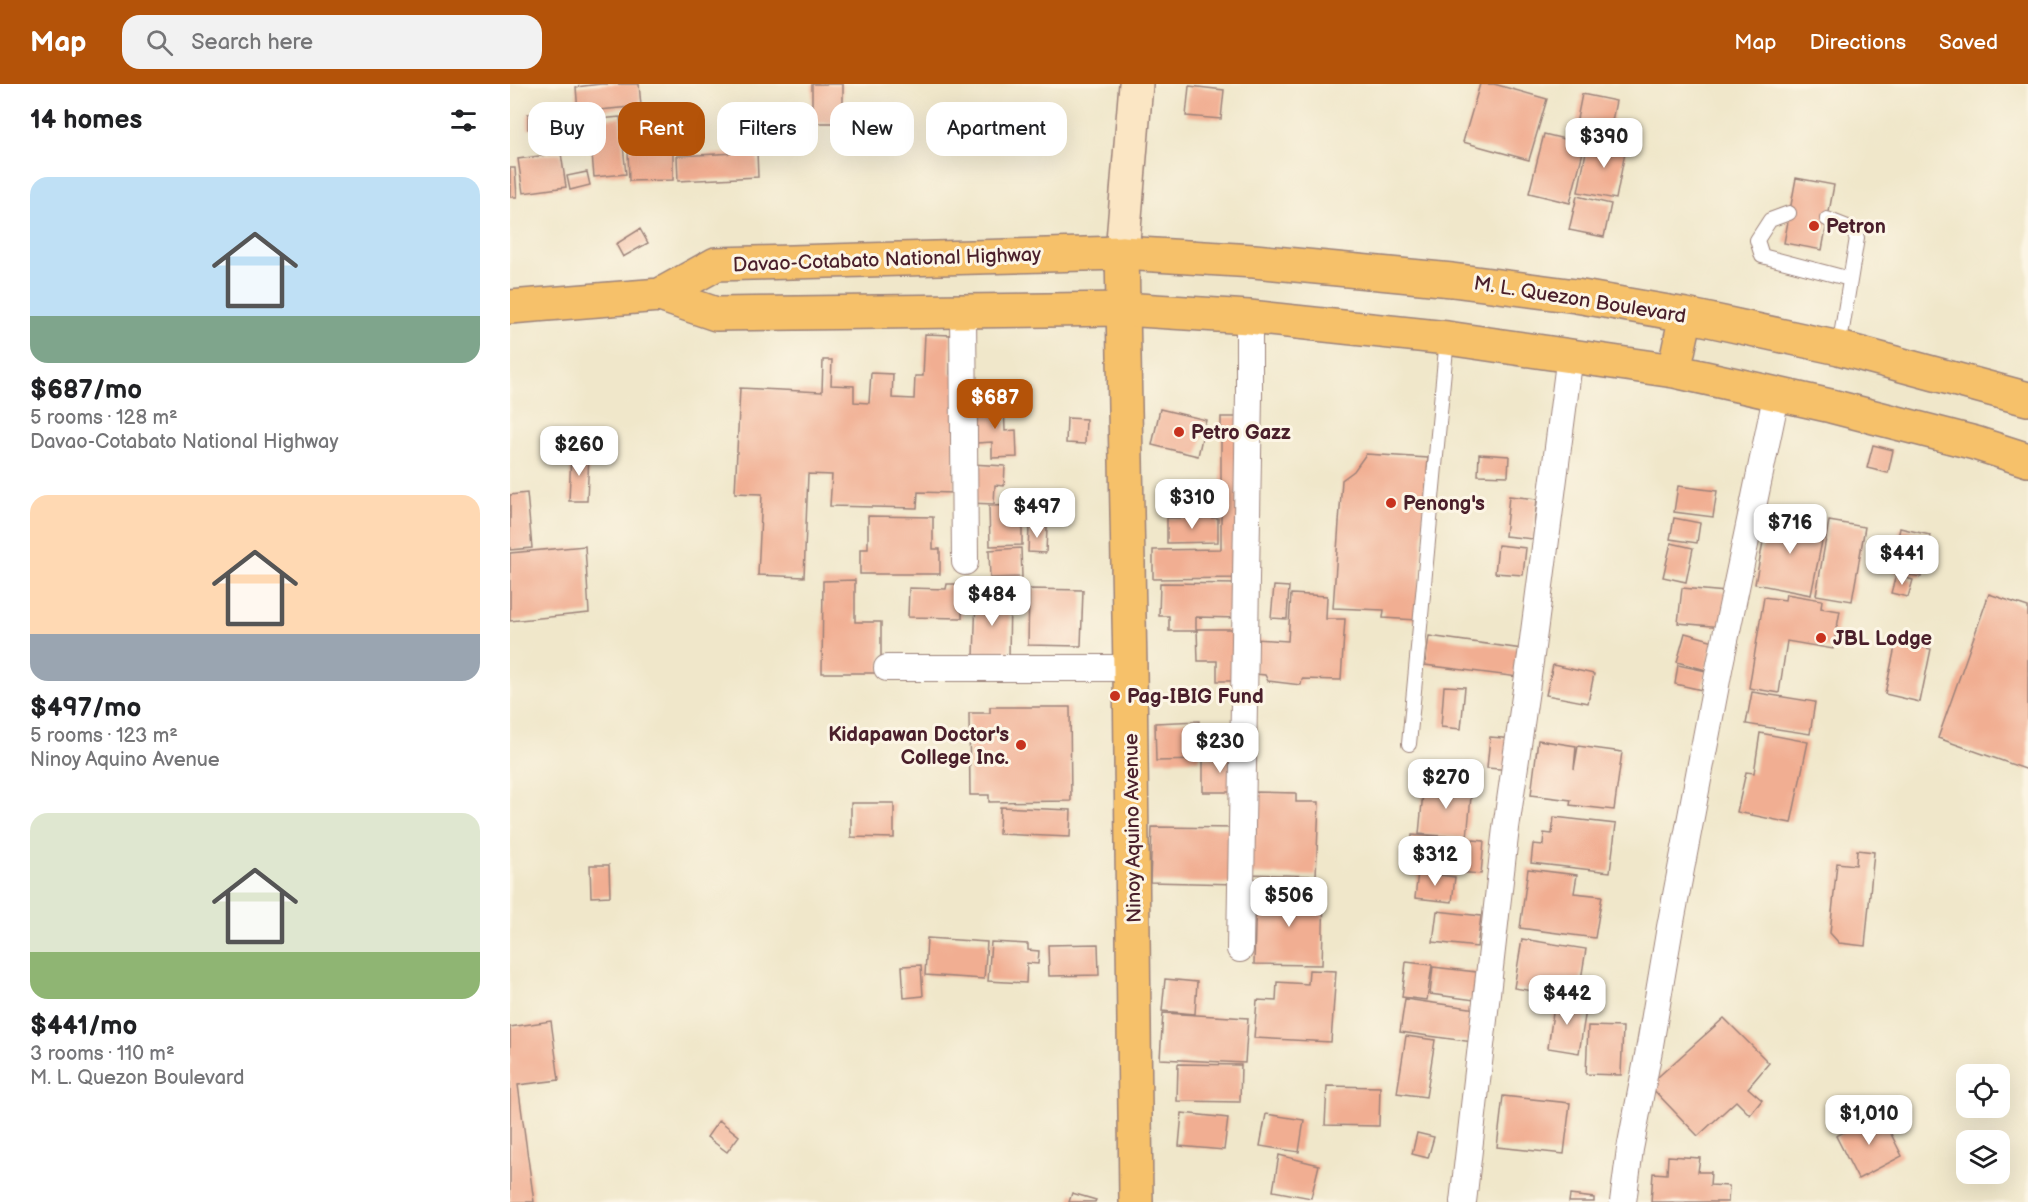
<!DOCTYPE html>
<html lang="en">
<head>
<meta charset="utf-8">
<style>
	:root { --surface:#fff; --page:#f2f2f2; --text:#202124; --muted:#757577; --accent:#b45309 }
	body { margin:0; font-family:"Balsamiq Sans",sans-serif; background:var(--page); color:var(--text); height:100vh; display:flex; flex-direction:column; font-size:22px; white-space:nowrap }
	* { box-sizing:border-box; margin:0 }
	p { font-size:20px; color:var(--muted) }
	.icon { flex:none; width:33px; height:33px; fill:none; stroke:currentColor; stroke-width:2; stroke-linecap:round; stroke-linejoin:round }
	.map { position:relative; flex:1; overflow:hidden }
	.panel { display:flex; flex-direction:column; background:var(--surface); width:510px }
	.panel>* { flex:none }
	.banner { position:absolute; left:18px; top:18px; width:570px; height:54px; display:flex; gap:12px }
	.controls { position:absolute; left:1446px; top:980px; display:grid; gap:12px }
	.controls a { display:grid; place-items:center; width:54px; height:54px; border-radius:12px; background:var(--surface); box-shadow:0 6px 24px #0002; font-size:30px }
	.price { position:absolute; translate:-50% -51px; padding:0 14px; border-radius:12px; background:#fff; color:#222; font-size:20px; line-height:39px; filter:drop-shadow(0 2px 3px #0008) }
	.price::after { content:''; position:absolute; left:50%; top:36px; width:18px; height:14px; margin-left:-9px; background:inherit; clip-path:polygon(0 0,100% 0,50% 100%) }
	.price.selected { background:var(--accent); color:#fff }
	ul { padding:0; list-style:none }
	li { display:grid; align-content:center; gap:12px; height:318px; padding:0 30px }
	li span { display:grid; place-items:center; height:186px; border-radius:18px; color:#555 }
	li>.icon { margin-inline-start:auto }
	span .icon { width:108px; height:108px; fill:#fffc; stroke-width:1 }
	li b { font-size:26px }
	h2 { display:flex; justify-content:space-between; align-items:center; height:72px; padding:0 30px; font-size:26px }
	.chip { padding:0 21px; border-radius:18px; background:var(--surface); box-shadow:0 6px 24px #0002; font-size:21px; line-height:54px }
	.chip.selected { background:var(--accent); color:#fff }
	header { display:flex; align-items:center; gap:36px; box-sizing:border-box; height:84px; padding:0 30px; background:var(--accent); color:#fff }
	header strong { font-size:28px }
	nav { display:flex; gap:33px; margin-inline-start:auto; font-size:21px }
	.search { width:420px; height:54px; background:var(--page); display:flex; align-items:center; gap:15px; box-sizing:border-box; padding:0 21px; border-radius:18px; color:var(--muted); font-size:22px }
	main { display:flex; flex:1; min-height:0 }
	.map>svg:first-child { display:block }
	.building { fill:#f1ae92 }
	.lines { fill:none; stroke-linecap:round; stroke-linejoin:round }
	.service-casing { stroke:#9d837a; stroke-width:16 }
	.minor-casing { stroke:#9d837a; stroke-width:28 }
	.secondary-casing { stroke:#9d837a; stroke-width:36 }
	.primary-casing { stroke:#9d837a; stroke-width:36 }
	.trunk-casing { stroke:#9d837a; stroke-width:36 }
	.service { stroke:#fff; stroke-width:14 }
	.minor { stroke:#fff; stroke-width:26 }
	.secondary { stroke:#fbe6c4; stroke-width:33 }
	.primary { stroke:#f6c16b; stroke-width:33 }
	.trunk { stroke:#f6c16b; stroke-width:33 }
	.poi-dot { fill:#c8321e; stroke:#fcf5e5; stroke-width:2 }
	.labels { text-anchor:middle; stroke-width:6; stroke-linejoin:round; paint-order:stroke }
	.poi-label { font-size:20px; font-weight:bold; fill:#4a1f2b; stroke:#fcf5e5; text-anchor:start }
	.street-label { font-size:20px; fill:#4a1f2b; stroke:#fcf5e5 }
</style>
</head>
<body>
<header>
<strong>Map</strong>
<div class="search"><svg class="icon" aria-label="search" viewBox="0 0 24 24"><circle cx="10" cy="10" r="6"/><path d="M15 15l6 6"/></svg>Search here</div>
<nav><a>Map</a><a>Directions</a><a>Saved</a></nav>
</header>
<main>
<section class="panel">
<h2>14 homes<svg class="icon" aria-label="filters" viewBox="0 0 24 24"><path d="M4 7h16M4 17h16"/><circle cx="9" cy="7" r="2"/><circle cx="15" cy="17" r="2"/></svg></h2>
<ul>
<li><span style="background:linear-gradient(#bfe0f5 75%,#7fa58c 0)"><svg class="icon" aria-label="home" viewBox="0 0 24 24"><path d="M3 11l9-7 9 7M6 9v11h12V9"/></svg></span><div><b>$687/mo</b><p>5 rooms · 128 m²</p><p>Davao-Cotabato National Highway</p></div></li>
<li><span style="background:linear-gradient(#ffd9b3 75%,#9aa5b1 0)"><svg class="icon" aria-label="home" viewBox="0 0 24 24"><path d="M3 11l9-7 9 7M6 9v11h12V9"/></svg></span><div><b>$497/mo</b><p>5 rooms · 123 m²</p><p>Ninoy Aquino Avenue</p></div></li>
<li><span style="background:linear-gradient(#dfe7d0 75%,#8fb573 0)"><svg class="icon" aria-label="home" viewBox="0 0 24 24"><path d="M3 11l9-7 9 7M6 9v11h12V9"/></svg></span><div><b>$441/mo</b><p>3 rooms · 110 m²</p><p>M. L. Quezon Boulevard</p></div></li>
</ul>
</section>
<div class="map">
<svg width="1518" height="1118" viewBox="0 0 1518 1118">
	<rect width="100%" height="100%" fill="#fcf5e5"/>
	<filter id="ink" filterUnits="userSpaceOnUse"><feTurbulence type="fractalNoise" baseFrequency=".0167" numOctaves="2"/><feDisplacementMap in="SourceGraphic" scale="12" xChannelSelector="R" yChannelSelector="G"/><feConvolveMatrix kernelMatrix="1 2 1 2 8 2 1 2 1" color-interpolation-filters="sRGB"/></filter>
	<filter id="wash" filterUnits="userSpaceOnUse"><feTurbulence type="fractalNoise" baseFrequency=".008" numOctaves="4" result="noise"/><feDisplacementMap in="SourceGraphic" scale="24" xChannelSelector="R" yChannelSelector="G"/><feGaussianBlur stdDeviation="1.35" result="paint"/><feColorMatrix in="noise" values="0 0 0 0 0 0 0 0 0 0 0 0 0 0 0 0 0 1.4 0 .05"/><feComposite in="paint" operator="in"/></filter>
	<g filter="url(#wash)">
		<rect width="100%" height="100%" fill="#f0e7ca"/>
		<g id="blocks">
			<path class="building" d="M91,0H129L131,22L68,28L66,3Z
				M302,0H333V39H302Z
				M970,0H984L1037,15L1019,76L953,58Z
				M679,2L714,6L711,35L676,32Z
				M1072,10L1106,17L1097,62L1063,55Z
				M50,28L51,44L18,45V30Z
				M110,33L116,90L84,93L79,36Z
				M1034,50L1075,60L1060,119L1019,109Z
				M1102,50L1118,53L1106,115L1068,108L1077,63L1098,68Z
				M163,64V96L119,97L118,65Z
				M247,68L248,93L168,97L167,72Z
				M51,69L56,103L13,109L8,75Z
				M0,84H5L7,113H0Z
				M77,88L80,101L60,106L57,92Z
				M1286,94L1324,101L1312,166L1274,159Z
				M1067,112L1101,120L1094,153L1059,146Z
				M130,145L138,159L113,173L106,160Z
				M415,250L441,251L440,290H449L444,409L408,408L407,424L320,422L322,391L298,390L294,493L248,491L252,410L225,409L230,304L312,308L313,276H322L321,301L344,302V318L359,319L361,289L383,290L382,314L404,315L405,292H413Z
				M494,319L495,347L506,346L507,373L482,374V358L467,359L466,320Z
				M650,325L696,336L688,372L642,361Z
				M711,333H730V494L643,495V466L711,465Z
				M557,334L576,335L575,360L556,359Z
				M1363,361L1383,366L1378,389L1357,384Z
				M61,369H79L77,417H59Z
				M856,370L918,374L907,536L873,534L874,526L823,524L832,396L844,387Z
				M969,370L999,372L998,392L968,391Z
				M461,380L495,382L494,402L485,401L484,420L459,419Z
				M1168,402L1207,407L1203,433L1164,428Z
				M17,409L22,464L0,466V411Z
				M999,412L1027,415L1023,455L995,452Z
				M512,421V461L480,462L479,422Z
				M358,432L423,433V465H430V490H350V465H358Z
				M1258,432L1315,443L1301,511L1245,500Z
				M657,434H708V458L657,459Z
				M1164,434L1190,439L1187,459L1160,455Z
				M1319,437L1355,443L1342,517L1306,511Z
				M519,442L537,443L536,469L518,468Z
				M1390,444L1420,451L1411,493L1381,487Z
				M1161,459L1183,464L1176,498L1153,493Z
				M988,461L1016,464L1013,491L985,489Z
				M75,462L79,529L0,537V469Z
				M511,464L512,493L480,494L479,466Z
				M1386,491L1403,496L1398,513L1381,509Z
				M345,496V538H371V589H312L313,497Z
				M650,499L729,500V534L686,533V547H659V532H649Z
				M437,500H453L452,534L398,533L399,504L436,505Z
				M764,502L779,503L777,535L761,534Z
				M1172,504L1216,508L1213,543L1168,539Z
				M519,505L573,506L571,562L518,561Z
				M781,510L817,512L816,535H835L831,596L792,595L791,601L758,597L755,591L746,590L744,555L778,557Z
				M1276,510L1312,516L1311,524L1330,527L1323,565L1277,557L1269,609L1239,604L1254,513L1275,516Z
				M1479,510L1518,523V686L1428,654Z
				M466,512L500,513L499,574L464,573Z
				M687,545H729L730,597H707V577H688Z
				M1175,549L1204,557L1196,586L1167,578Z
				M919,552L1012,565L1008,593L915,581Z
				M1386,558L1421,565L1410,618L1375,610Z
				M1043,581L1084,590L1078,619L1036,611Z
				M1168,581L1196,587L1192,606L1165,600Z
				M934,602L955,603L951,645L931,643Z
				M1242,608L1305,618L1300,650L1236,640Z
				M480,623H560L561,717L479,718V711H460L459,629H480Z
				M689,637L690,676L646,677L645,639Z
				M1250,649L1298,658L1281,739L1227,728L1236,688L1244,689Z
				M980,653L1005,655L1003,686L977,684Z
				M1028,656L1066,662L1064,685L1068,662L1112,668L1104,726L1060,721L1061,716L1021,711Z
				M726,672V708H693V673Z
				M914,698L962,702L957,754L909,750Z
				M742,708L786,709V718H809L806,792L739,790Z
				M341,719H384V754L341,753Z
				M490,723L561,726L560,753L489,750Z
				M1044,733L1106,740L1100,788L1021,779L1023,760L1033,761L1034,749L1042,750Z
				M642,743L728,744L727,800L640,798Z
				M902,751L974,757L971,790L899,784Z
				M1347,766L1364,768L1355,862L1329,859L1320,849L1327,779L1346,781Z
				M80,781H99L100,812L81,813Z
				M1018,785L1067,791L1064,809L1092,812L1085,854L1010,844Z
				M908,788L945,793L942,818L905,814Z
				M746,808L814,809L812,881L744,880Z
				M927,827L971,832L967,863L923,858Z
				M417,854L477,858L474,895L415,891Z
				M1012,855L1076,865L1068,914L1004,904Z
				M481,858L518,860V866L529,867L528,880L517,879L516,899L478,897Z
				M588,860L589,891L539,892L538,861Z
				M896,878L922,881L917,916L892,913Z
				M411,881L413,912L394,914L392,882Z
				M923,883L975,889L972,917L920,910Z
				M799,886L826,887L821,958L744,954L747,916L766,917L767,898L798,900Z
				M655,895L687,898L685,930L652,927Z
				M895,915L974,926L970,959L890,948Z
				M1045,915L1077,920L1069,969L1038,964Z
				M653,929L738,934L735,979L650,975Z
				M1214,934L1259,979L1238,1004L1252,1016L1240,1031L1226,1017L1188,1052L1139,1001Z
				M41,937L49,996L8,1001L24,1118H0V943Z
				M1078,942L1113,943L1111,991L1076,990Z
				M896,952L925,956L916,1013L887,1009Z
				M668,980L731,981L730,1018L667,1017Z
				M817,1002L870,1003L869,1042L815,1041Z
				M993,1012L1060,1019L1054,1070L987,1063Z
				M672,1029L718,1034L714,1066L669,1062Z
				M756,1030L794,1036L789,1068L750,1062Z
				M1371,1030L1392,1072L1348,1095L1326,1052Z
				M209,1036L229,1052L217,1068L197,1053Z
				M907,1049L924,1053L918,1074L902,1070Z
				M769,1071L809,1081L801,1114L763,1107Z
				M1158,1072L1190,1074L1188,1088H1201L1200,1101L1219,1102L1218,1118H1141L1143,1089L1157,1090Z
				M562,1109L586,1116L585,1118H559Z
				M1060,1111L1084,1114V1118H1059Z"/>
		</g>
	</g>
	<g filter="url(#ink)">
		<use href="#blocks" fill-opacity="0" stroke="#9d837a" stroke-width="1.5"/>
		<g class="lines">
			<g class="service-casing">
				<path id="service" d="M1279,129L1260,136L1247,156L1252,172L1340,195
					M1317,135L1340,144L1347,154L1329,264
					M899,660L937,254"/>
			</g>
			<g class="minor-casing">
				<path id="minor" d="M453,227L455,478
					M377,584H620
					M730,865L739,310V233
					M953,1118L996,744L1021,571L1060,271
					M1113,1118L1120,1065L1140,961L1160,843L1210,580L1267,308"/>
			</g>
			<g class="secondary-casing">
				<path id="secondary" d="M612,169L626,0"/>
			</g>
			<g class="primary-casing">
				<path id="primary" d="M612,169L620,584L626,1118"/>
			</g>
			<g class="trunk-casing">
				<path id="trunk" d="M150,211L206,180L612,169L744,177L942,196L1066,212L1176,231L1329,264L1518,315
					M0,223L150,211L206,230L613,225L739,233L937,254L1164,287L1321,322L1465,359L1518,376
					M1164,287L1176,231"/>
			</g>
			<use href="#service" class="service"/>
			<use href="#minor" class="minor"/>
			<use href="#secondary" class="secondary"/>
			<use href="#primary" class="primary"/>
			<use href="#trunk" class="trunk"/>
		</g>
	</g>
	<g class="poi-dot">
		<circle cx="1304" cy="142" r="6"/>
		<circle cx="669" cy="348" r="6"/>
		<circle cx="881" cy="419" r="6"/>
		<circle cx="1311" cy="554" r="6"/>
		<circle cx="605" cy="612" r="6"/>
		<circle cx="511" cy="661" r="6"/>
	</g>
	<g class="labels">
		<g class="poi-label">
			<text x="1316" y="149">Petron</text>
			<text x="681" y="355">Petro Gazz</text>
			<text x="893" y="426">Penong's</text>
			<text x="1323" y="561">JBL Lodge</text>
			<text x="617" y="619">Pag-IBIG Fund</text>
			<text x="499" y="657" text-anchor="end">Kidapawan Doctor's<tspan x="499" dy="23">College Inc.</tspan></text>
		</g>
		<g class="street-label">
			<text transform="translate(377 175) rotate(-2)" y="7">Davao-Cotabato National Highway</text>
			<text transform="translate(1070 215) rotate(9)" y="7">M. L. Quezon Boulevard</text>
			<text transform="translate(622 744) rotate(-91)" y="7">Ninoy Aquino Avenue</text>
		</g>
	</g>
</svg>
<div class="controls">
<a><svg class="icon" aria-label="locate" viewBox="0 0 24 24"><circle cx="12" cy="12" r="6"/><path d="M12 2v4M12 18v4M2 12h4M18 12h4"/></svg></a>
<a><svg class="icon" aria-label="layers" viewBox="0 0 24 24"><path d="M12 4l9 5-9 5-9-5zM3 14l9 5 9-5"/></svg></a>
</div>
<b class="price" style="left:1094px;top:85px">$390</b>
<b class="price selected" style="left:485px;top:346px">$687</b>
<b class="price" style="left:69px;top:393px">$260</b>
<b class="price" style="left:682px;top:446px">$310</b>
<b class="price" style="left:527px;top:455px">$497</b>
<b class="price" style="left:1280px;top:471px">$716</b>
<b class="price" style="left:1392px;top:502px">$441</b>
<b class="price" style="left:482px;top:543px">$484</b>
<b class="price" style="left:710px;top:690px">$230</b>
<b class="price" style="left:936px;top:726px">$270</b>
<b class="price" style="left:925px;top:803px">$312</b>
<b class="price" style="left:779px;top:844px">$506</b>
<b class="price" style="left:1057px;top:942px">$442</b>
<b class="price" style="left:1359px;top:1062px">$1,010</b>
<div class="banner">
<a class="chip">Buy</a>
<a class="chip selected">Rent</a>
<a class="chip">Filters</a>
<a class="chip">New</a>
<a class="chip">Apartment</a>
</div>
</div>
</main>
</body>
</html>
